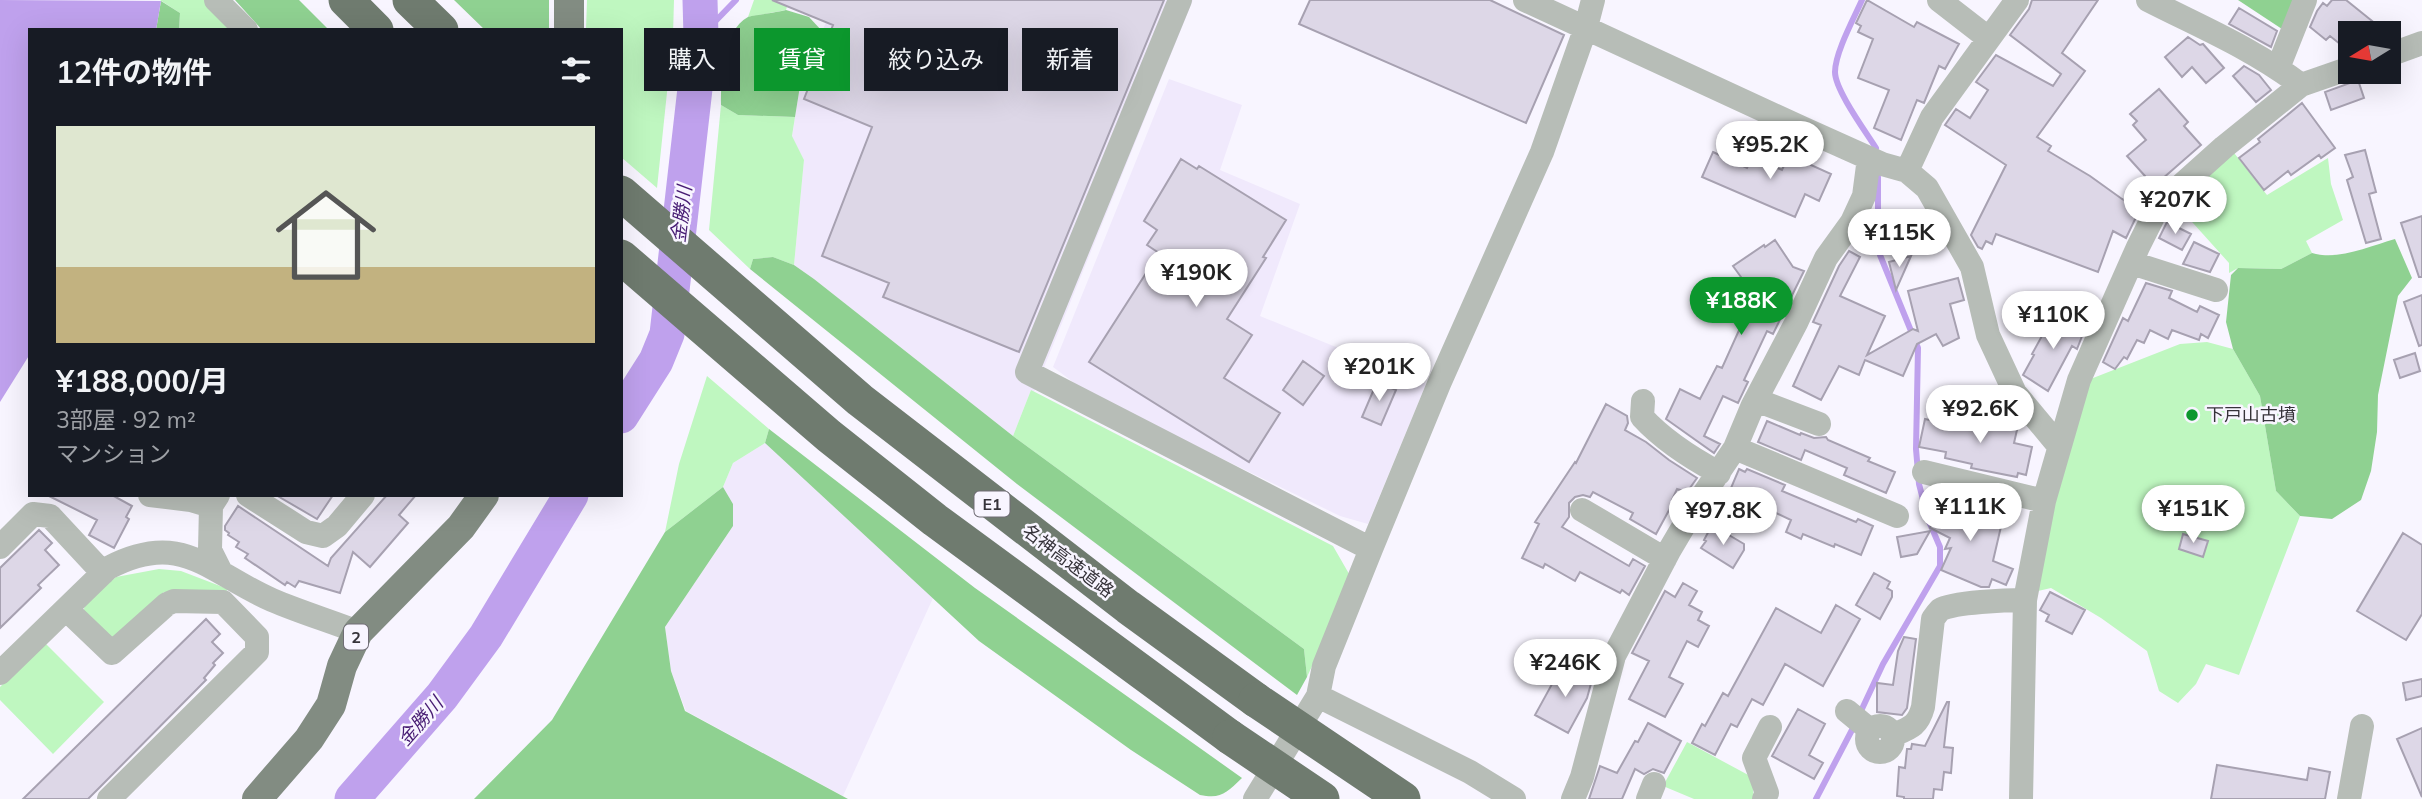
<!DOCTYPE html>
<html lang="ja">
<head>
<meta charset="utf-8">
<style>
	:root { --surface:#171b24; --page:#242831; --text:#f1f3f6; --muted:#9ea1a6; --line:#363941; --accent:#0c972d }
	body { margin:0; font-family:Mulish,"Noto Sans JP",sans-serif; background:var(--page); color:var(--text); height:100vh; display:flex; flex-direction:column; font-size:26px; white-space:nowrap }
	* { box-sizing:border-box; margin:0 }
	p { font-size:23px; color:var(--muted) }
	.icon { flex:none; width:38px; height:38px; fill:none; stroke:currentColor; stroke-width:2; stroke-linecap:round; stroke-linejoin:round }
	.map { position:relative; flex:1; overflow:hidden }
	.details { position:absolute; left:28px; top:28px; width:595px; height:469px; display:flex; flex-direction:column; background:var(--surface); border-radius:0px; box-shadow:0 7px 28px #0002 }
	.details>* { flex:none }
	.top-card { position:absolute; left:644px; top:28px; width:665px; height:63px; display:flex; gap:14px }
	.needle { width:46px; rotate:259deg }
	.tools { position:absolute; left:2338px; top:21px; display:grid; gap:14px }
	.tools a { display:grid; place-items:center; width:63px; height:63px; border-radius:0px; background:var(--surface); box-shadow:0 7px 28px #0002; font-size:35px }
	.price { position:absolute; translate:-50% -60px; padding:0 16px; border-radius:24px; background:#fff; color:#222; font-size:23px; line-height:46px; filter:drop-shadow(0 2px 4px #0008) }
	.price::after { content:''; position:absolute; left:50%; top:42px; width:21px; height:16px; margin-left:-10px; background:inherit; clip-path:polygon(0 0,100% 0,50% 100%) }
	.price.current { background:var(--accent); color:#fff }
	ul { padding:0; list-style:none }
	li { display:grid; align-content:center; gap:14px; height:371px; padding:0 28px }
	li+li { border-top:2px solid var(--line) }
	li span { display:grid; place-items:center; height:217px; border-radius:0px; color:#555 }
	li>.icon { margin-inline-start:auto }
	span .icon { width:126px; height:126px; fill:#fffc; stroke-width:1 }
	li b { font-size:30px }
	h2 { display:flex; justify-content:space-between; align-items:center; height:84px; padding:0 28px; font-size:30px }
	.pill { padding:0 24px; border-radius:0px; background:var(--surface); box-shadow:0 7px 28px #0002; font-size:24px; line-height:63px }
	.pill.current { background:var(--accent); color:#fff }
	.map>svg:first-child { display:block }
	.built { fill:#f0e9fc }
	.green { fill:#bff7c0 }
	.forest { fill:#8fd191 }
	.water { fill:#bfa1ed }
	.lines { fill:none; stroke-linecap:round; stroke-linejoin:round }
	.stream { stroke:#bfa1ed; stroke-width:6 }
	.river { stroke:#bfa1ed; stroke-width:35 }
	.building { fill:#ddd7e7; stroke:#a7a1b1; stroke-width:2 }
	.minor { stroke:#b7bdb7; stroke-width:24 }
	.major { stroke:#828c82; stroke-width:30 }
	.highway { stroke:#6f7b6f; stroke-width:35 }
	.highway-bridge { stroke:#6f7b6f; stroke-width:35 }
	.poi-dot { fill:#0c972d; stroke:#f8f5ff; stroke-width:2.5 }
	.labels { text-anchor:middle; stroke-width:5; stroke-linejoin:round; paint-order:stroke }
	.shield { fill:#f8f5ff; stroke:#706d75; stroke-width:2 }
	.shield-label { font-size:16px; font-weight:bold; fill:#36333a }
	.poi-label { font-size:18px; fill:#36333a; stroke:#f8f5ff; text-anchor:start }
	.street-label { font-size:18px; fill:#36333a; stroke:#f8f5ff }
	.water-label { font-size:19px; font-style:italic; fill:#471c73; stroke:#f8f5ff }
</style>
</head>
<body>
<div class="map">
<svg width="2422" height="799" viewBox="0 0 2422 799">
	<rect width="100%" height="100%" fill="#f8f5ff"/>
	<path class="built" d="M835,0H1193L1034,392L1031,390L1013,436L814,279L794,265L804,160L792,137L800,86Z
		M1169,79L1242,105L1220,170L1300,204L1260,316L1426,384L1368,524L1340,516L1089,394L1053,367Z
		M765,443L933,598L843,796L686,711L671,671L665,627L733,526V504L723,487L733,463Z"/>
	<path class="green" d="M160,0H204L230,30H179L180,13Z
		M587,0H674L673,35L657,188L621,157V30H586Z
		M754,0H789L786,10L748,17Z
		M721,105L738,115L795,117L792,136L804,160L794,265L773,257L753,259L750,269L709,230Z
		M2231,149L2267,195L2328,158L2331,184L2343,220L2306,241L2312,253L2281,269L2238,268L2229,273V263L2175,203Z
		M2207,342L2233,349L2260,396L2276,491L2300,516L2239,675L2206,664L2196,684L2178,703L2159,691L2147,651L2101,618L2051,588L2038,591L2034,573L2088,380L2180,344Z
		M707,376L769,429L765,443L733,463L723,487L665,532L679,464Z
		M1031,390L1333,546L1352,579L1307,677L1304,649L1013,436Z
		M159,569L181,571L228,589L225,593L164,592L116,639L104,638L83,617L85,602L116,577Z
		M44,642L104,702L53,754L0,700V687Z
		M1687,742L1752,777L1754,799H1694L1663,786Z"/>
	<path class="forest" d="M235,0H299L329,30H262Z
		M454,0H549V30H485Z
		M2238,0H2298L2285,31Z
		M161,1L180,13L179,30H156Z
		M786,10L809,17L822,31L800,86L795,117L738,115L721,105C721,80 722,31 748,17C751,16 779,12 786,10Z
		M2395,239L2412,278L2398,296L2378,395L2377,432L2371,471L2361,500L2332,519L2300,516L2276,491L2260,396L2233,349L2226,322L2231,275L2238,268L2281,269L2312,253C2338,261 2370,246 2395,239Z
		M773,257L794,265L814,279L1013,436L1304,649L1307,677L1297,695L1017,484L750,269L753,259Z
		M769,429L975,588L1242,778C1226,793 1222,799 1200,795L1131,750L979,641L765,443Z
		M723,487L733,504V526L665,627L671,671L685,711L848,799H474L552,720L665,532Z"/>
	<path class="water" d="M0,0L161,1L156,30H30V354L0,402Z"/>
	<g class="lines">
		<path class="stream" d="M1862,0C1854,18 1835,53 1835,72C1835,90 1866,132 1876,148
			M701,36L736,0
			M1861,711L1883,664L1940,566V547L1928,519L1919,484L1916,449L1918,348L1880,255L1878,239V177
			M1816,799L1853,728"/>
		<path class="river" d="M621,416L656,361L667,334L701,36L700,0
			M352,799L442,696L486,636L571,495"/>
	</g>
	<path class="building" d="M772,0H1164L1019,352L883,297L889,283L822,256L872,127L804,99L833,25Z
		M1310,0H1490L1564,35L1526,123L1299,24Z
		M1867,0L1914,27L1917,22L1959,44L1945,69L1939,66L1924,103L1917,100L1901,140L1874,128L1889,90L1858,78L1873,39L1858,32L1861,26L1856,23Z
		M2032,0H2098L2062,53L2085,71L2037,137L2051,146L2048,151L2090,176L2122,199L2137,207L2139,211L2126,238L2113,231L2098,272L1996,234L1992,244L1986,241L1982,249L1978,247L1971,235L2006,165L1945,125L1956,109L1970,118L1988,90L1976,82L1996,55L2053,86L2061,74L2010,35L2029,9Z
		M2332,0H2346L2387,33H2350V52L2330,36L2326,40L2310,27L2317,11L2323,3L2327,6Z
		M2239,8L2277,31L2271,47L2229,24Z
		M2188,37L2200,45L2203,44L2224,68L2206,83L2192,67L2182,77L2165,57Z
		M2244,66L2259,75L2271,90L2256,102L2233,76Z
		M2358,80L2364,98L2331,110L2325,92Z
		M2159,89L2188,122L2184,126L2201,145L2154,186L2127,156L2146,140L2133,125L2137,121L2130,114Z
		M2302,103L2335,148L2321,158L2319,155L2291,175L2288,171L2264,190L2239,158L2260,142L2258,139Z
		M2365,150L2376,192L2369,194L2381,239L2366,243L2347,180L2353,177L2345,155Z
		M1713,152L1747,168L1751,160L1763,166L1765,162L1782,170L1789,155L1831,174L1819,201L1805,194L1795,217L1702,177Z
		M1181,159L1197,169L1199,166L1286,220L1263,257L1266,258L1227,319L1252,335L1224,378L1280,413L1249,462L1089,362L1159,253L1147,245L1157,230L1144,221Z
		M2422,216V277H2419L2401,223Z
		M2167,222L2191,234L2182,250L2159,238Z
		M1775,240L1793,267L1804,271L1773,334L1767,331L1744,380L1748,382L1738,403L1723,396L1704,436L1720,444L1714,453L1666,419L1680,389L1700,399L1717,366L1722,368L1745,317L1727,309L1741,277L1733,266L1764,245L1765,247Z
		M2194,242L2219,254L2210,272L2183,264Z
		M1849,251L1860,257L1840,296L1885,316L1867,355L1913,329L1918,331L1908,291L1958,278L1964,300L1950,304L1959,338L1943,346L1936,334L1917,344L1903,376L1865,360L1859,375L1839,366L1821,400L1793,386L1821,325L1813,322L1839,266Z
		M1911,256L1896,290L1889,262Z
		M2146,283L2172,291L2169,298L2197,312L2200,306L2219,315L2208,338L2201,334L2199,340L2172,330L2168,339L2150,330L2144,343L2137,340L2127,359L2124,357L2115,369L2103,362L2123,318L2128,321Z
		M2422,295V345L2419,346L2404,302Z
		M2054,314L2084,331L2077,349L2072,346L2048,391L2023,375L2034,355L2032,354Z
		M2415,353L2420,371L2400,378L2394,360Z
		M1303,361L1324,376L1303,405L1283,390Z
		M1377,382L1396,390L1381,425L1362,417Z
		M1606,404L1627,416L1628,423L1625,430L1646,442L1669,460L1697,478L1687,492L1677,489L1672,500L1674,501L1656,534L1630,519L1633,513L1593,492L1590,497L1583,495L1575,497L1569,503V517L1562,527L1629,566L1633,559L1645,566L1629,595L1622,590L1620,593L1580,572L1575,581L1545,564L1543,568L1522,558L1539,524L1535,522L1575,462L1576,463Z
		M1993,414L2017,419L2019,421L2014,443L2032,447L2026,475L2018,473L2017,477L1971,468L1972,464L1945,458L1946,452L1919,447L1925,419L1983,432L1985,422L1991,423Z
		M1767,421L1800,435L1801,433L1814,438L1826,437L1828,440L1870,458L1868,461L1895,472L1886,493L1844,475L1847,468L1805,450L1801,460L1758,442Z
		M1739,469L1745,472L1747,469L1785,485L1782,491L1856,522L1858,519L1873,526L1861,555L1835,544L1834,547L1803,534L1801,539L1786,532L1791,520L1759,505L1761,502L1731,488Z
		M1938,492L1957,497L1955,508L2003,518L1993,561L2013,569L2006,585L1992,579L1989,587H1981L1941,570L1951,548L1945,549L1950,538L1930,528Z
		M47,495H112L132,506L126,517L129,519L114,548L89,535L97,520Z
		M276,495H333L317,519Z
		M387,495H416L399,515L408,523L370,567L353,552L340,593L299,581L295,587L287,582L285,585L245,558L248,554L236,547L239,542L228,535L229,533L225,530V526L238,506L328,566L331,558Z
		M1712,525L1744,544V550L1733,568L1701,548L1706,541L1704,540Z
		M39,530L52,543L45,550L59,565L38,585L41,588L0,628V568Z
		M1930,531L1917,554L1901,557L1897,537Z
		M2403,533L2422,545V614L2406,640L2357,611Z
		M2183,534L2208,541L2203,557L2179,549Z
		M1874,573L1890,582L1887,588L1892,591V597L1880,619L1856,605Z
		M1683,583L1697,591L1689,605L1702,612L1698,620L1709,626L1698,647L1687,641L1669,677L1683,684L1665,717L1629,699L1649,661L1632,653L1665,591L1675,597Z
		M2050,592L2085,610L2072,634L2046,621L2049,615L2040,610Z
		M1836,605L1860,619L1823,686L1785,664L1763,705L1752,699L1737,727L1731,724L1715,755L1692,743L1702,724L1705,726L1723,693L1728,696L1776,608L1821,633Z
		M206,619L220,634L212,642L223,653L213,663L215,665L204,678L206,680L101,786L88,799H23Z
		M1904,637L1916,639L1907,708L1902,715L1877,712V683L1893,685L1898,651Z
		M1563,664L1592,680L1587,698L1568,733L1535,715Z
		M2422,679V696L2406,700L2403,683Z
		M1947,702H1949L1944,747L1953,748L1951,773L1944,772L1942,790L1934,789L1933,799H1904V797L1897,796L1899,767L1905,768L1907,749H1911L1912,744L1925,746Z
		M1798,709L1825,724L1809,755L1823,763L1814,779L1772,756Z
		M1648,723L1681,741L1664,773L1653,769L1644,774L1635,769L1622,799H1589L1600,766L1617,773L1635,741L1638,742Z
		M2422,728V797L2397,739Z
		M2217,765L2307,780L2309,768L2330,772L2325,799H2211Z"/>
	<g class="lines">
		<path class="minor" d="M216,0L246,30
			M1180,0L1027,372L1371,549
			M1525,0L1804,129L1882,164L1907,171L1927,188L1972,267L1988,335L2015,393L2059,446
			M1939,0L1988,38
			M2148,0C2203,28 2250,47 2301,85
			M2389,55L2422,43
			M2278,68L2305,0
			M1907,171L1932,117L2017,0
			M2132,263L2216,290
			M1756,400L1819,424
			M1643,401L1642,417C1664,441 1691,458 1719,473
			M1735,448L1897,516
			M1924,472L2044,501
			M150,495L191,500L211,506
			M218,495L211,506L210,550L221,572
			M248,495L306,532L323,536L337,526L363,495
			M1582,510L1665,559
			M0,547L33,514L50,516L103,573
			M66,609L112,653L167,604L174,601L223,602L257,637V652L109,799
			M0,673L108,568C182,529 208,572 272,600C300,612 330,621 358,632
			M1318,696L1470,772L1514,799
			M1847,711L1870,730
			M1867 739a13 13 0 1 1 26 0a13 13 0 1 1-26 0Z
			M1893,735C1910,728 1918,726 1923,707L1933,619C1935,616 1938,612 1940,610C1953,602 2008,600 2025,600
			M1255,799L1318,696L1324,666L1371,549L1439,384L1542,152L1586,27L1593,0
			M1573,799L1582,777L1614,656L1669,551L1695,507L1735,448L1753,405L1796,323L1826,258L1852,222L1864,196L1869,158
			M1648,799L1654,784
			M1764,799L1767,793L1754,758L1770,727
			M2021,799L2025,600L2044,501L2079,380L2138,247L2154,215L2176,190L2224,147L2301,85L2350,68
			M2349,799L2362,726"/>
		<path class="major" d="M569,0V30
			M257,799L309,739L331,705L342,666L358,632L461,527L484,495"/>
		<path class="highway" d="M346,0L376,30
			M410,0L441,30
			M621,193L860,400L1128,607L1256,700
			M621,257L829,436L935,520L1230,737"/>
		<path class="highway-bridge" d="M1256,700L1403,799
			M1230,737L1322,799"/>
	</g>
	<circle class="poi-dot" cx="2192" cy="415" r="7"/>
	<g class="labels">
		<g class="shield">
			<rect x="974.5" y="491.5" width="35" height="25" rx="5"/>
			<rect x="344" y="624.5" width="24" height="25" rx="5"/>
		</g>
		<g class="shield-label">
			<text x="992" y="510">E1</text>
			<text x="356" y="643">2</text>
		</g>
		<g class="poi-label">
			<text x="2206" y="421">下戸山古墳</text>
		</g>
		<g class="street-label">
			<text transform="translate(1068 561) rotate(37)" y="6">名神高速道路</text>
		</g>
		<g class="water-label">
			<text transform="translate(681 214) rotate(-83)" y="7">金勝川</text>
			<text transform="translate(420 721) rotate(-49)" y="7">金勝川</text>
		</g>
	</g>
</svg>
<div class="tools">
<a><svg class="needle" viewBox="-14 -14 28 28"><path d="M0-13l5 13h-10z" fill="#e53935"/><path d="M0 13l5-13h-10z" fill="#9ea1a6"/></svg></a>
</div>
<b class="price" style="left:1770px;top:181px">¥95.2K</b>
<b class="price" style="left:2175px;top:236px">¥207K</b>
<b class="price" style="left:1899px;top:269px">¥115K</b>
<b class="price" style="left:1196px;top:309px">¥190K</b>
<b class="price current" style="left:1741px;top:337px">¥188K</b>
<b class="price" style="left:2053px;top:351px">¥110K</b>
<b class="price" style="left:1379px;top:403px">¥201K</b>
<b class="price" style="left:1980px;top:445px">¥92.6K</b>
<b class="price" style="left:1970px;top:543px">¥111K</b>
<b class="price" style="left:2193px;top:545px">¥151K</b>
<b class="price" style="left:1723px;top:547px">¥97.8K</b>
<b class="price" style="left:1565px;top:699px">¥246K</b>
<div class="top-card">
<a class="pill">購入</a>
<a class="pill current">賃貸</a>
<a class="pill">絞り込み</a>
<a class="pill">新着</a>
</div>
<section class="details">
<h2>12件の物件<svg class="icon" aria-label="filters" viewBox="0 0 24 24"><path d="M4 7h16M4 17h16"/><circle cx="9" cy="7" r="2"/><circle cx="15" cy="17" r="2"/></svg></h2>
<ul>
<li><span style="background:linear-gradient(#dfe7d0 65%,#c2b280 0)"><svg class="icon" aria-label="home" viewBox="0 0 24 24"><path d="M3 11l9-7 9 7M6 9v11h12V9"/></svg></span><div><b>¥188,000/月</b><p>3部屋 · 92 m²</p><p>マンション</p></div></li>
</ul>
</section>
</div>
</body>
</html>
